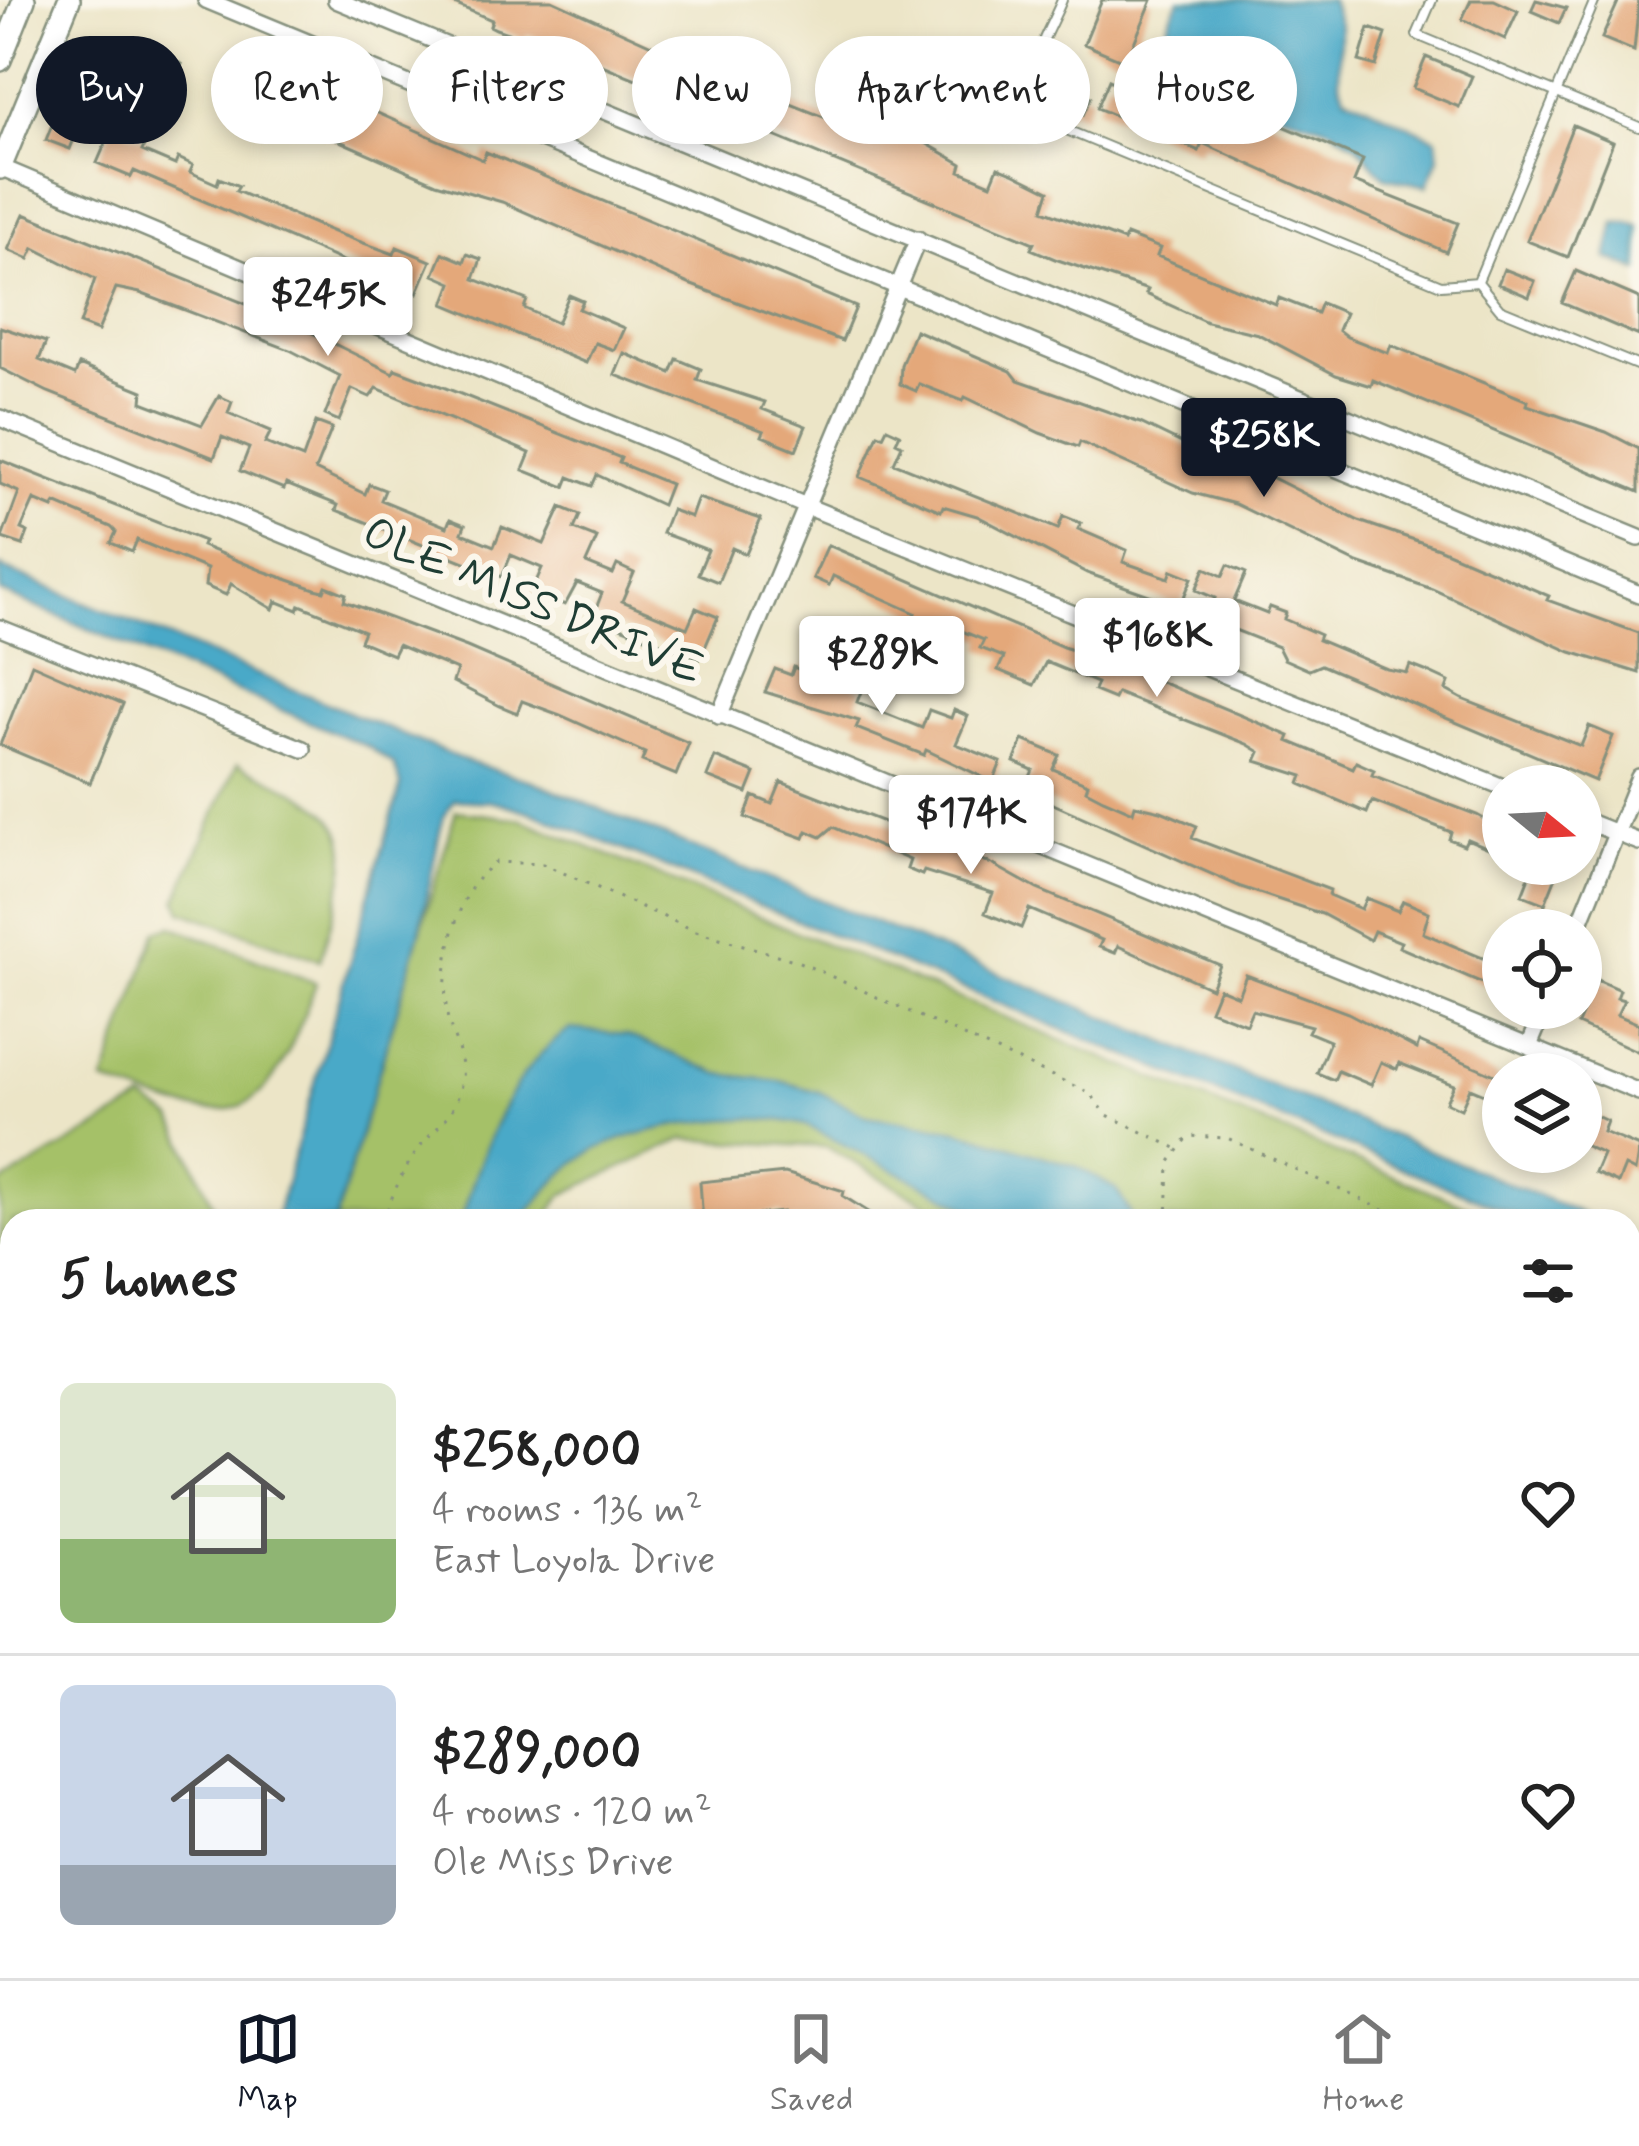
<!DOCTYPE html>
<html lang="en">
<head>
<meta charset="utf-8">
<style>
	:root { --surface:#fff; --page:#f6f6f6; --text:#222; --muted:#767676; --line:#e0e0e0; --accent:#111827 }
	body { margin:0; font-family:Mynerve,sans-serif; background:var(--page); color:var(--text); height:100vh; display:flex; flex-direction:column; font-size:45px; white-space:nowrap }
	* { box-sizing:border-box; margin:0 }
	p { font-size:39px; color:var(--muted) }
	.icon { flex:none; width:66px; height:66px; fill:none; stroke:currentColor; stroke-width:2; stroke-linecap:round; stroke-linejoin:round }
	.map { position:relative; flex:1; overflow:hidden }
	.details { position:absolute; left:0px; top:1209px; width:1641px; height:771px; display:flex; flex-direction:column; background:var(--surface); border-radius:36px 36px 0 0; box-shadow:0 6px 18px #0003 }
	.details>* { flex:none }
	.banner { position:absolute; left:36px; top:36px; width:1569px; height:108px; display:flex; gap:24px }
	.needle { width:78px; rotate:108deg }
	.fabs { position:absolute; left:1482px; top:765px; display:grid; gap:24px }
	.fabs a { display:grid; place-items:center; width:120px; height:120px; border-radius:50%; background:var(--surface); box-shadow:0 6px 18px #0003; font-size:60px }
	.price { position:absolute; translate:-50% -102px; padding:0 27px; border-radius:12px; background:#fff; color:#222; font-size:39px; line-height:78px; filter:drop-shadow(0 3px 6px #0008) }
	.price::after { content:''; position:absolute; left:50%; top:72px; width:36px; height:27px; margin-left:-18px; background:inherit; clip-path:polygon(0 0,100% 0,50% 100%) }
	.price.current { background:var(--accent); color:#fff }
	ul { padding:0; list-style:none }
	li { display:flex; align-items:center; gap:36px; height:300px; padding:0 60px }
	li+li { border-top:3px solid var(--line) }
	li span { display:grid; place-items:center; flex:none; width:336px; height:240px; border-radius:18px; color:#555 }
	li>.icon { margin-inline-start:auto }
	span .icon { width:144px; height:144px; fill:#fffc; stroke-width:1 }
	li b { font-size:51px }
	h2 { display:flex; justify-content:space-between; align-items:center; height:144px; padding:0 60px; font-size:51px }
	.chip { padding:0 42px; border-radius:54px; background:var(--surface); box-shadow:0 6px 18px #0003; font-size:42px; line-height:108px }
	.chip.current { background:var(--accent); color:#fff }
	.menu { display:flex; justify-content:space-around; align-items:center; height:168px; border-top:3px solid var(--line); background:var(--surface); font-size:33px; color:var(--muted) }
	.menu a { display:grid; justify-items:center; gap:6px }
	.menu .current { color:var(--accent) }
	.map>svg:first-child { display:block }
	.green { fill:#a5c168; stroke:#627f4e; stroke-width:3 }
	.water { fill:#49a9c8; stroke:#34737e; stroke-width:3 }
	.building { fill:#e4a87a }
	.lines { fill:none; stroke-linecap:round; stroke-linejoin:round }
	.lane-casing { stroke:#86917e; stroke-width:12 }
	.street-casing { stroke:#86917e; stroke-width:20 }
	.secondary-casing { stroke:#86917e; stroke-width:26 }
	.path { stroke:#86917e; stroke-width:3; stroke-dasharray:3 9; stroke-linecap:butt }
	.lane { stroke:#fff; stroke-width:8 }
	.street { stroke:#fff; stroke-width:15 }
	.secondary { stroke:#fff; stroke-width:21 }
	.labels { text-anchor:middle; stroke-width:12; stroke-linejoin:round; paint-order:stroke }
	.street-label { font-size:45px; fill:#1f3d34; stroke:#fbf7ec }
</style>
</head>
<body>
<div class="map">
<svg width="1639" height="1978" viewBox="0 0 1639 1978">
	<rect width="100%" height="100%" fill="#fbf7ec"/>
	<filter id="ink" filterUnits="userSpaceOnUse"><feTurbulence type="fractalNoise" baseFrequency=".00833" numOctaves="2"/><feDisplacementMap in="SourceGraphic" scale="24" xChannelSelector="R" yChannelSelector="G"/><feConvolveMatrix kernelMatrix="1 2 1 2 8 2 1 2 1" color-interpolation-filters="sRGB"/></filter>
	<filter id="wash" filterUnits="userSpaceOnUse"><feTurbulence type="fractalNoise" baseFrequency=".004" numOctaves="4" result="noise"/><feDisplacementMap in="SourceGraphic" scale="48" xChannelSelector="R" yChannelSelector="G"/><feGaussianBlur stdDeviation="2.7" result="paint"/><feColorMatrix in="noise" values="0 0 0 0 0 0 0 0 0 0 0 0 0 0 0 0 0 1.4 0 .05"/><feComposite in="paint" operator="in"/></filter>
	<g filter="url(#wash)">
		<rect width="100%" height="100%" fill="#ece5c7"/>
		<path class="green" d="M237,764C366,821 359,829 320,960L182,911L177,899Z
			M456,811L520,819L1503,1221H957L827,1147L684,1139L562,1195L545,1221H335Z
			M172,926L316,983C265,1126 242,1132 104,1082L157,931Z
			M144,1100L173,1119L221,1221H12V1379L0,1359V1184Z
			M1629,1273L1639,1277V1520L1629,1517Z
			M0,1508L12,1511L8,1652L0,1649Z
			M1629,1793L1639,1796V1978H1470L1436,1968H1629Z
			M113,1968H352L349,1978H110Z
			M626,1968H835L830,1978H622Z"/>
		<path class="water" d="M1179,0H1331L1340,27L1339,83L1345,95L1437,139L1439,157L1427,186L1384,177L1357,145L1330,128L1229,96L1183,88C1156,57 1161,34 1179,0Z
			M1628,222L1639,226V271L1607,258L1615,223Z
			M0,567L468,762L532,781L1600,1221H1531L536,814L497,802L455,800L443,817L419,935L335,1221H275L401,785L394,765L369,747L0,592Z
			M571,1029L627,1035L720,1074L780,1081L819,1092L867,1116L958,1130L1078,1167L1116,1189L1135,1221H996L805,1125C750,1109 636,1125 586,1155C562,1170 540,1200 520,1221H461C481,1154 509,1067 571,1029Z"/>
		<g id="blocks">
			<path class="building" d="M445,0H552L718,75L889,143L896,126L962,164L960,171L991,184L998,167L1013,173L1049,191L1043,210L1124,241L1126,235L1160,248L1157,256L1276,305L1279,298L1317,313L1321,303L1345,313L1338,330L1347,337L1388,353L1391,345L1528,401L1527,405L1606,432L1639,449V492L1373,380L1371,386L1336,375L1258,334L1207,322L1146,294L1148,290L1055,259L1031,249L1034,243L527,34L525,39L496,29L490,26L492,20Z
				M1102,0H1152L1126,62L1084,44Z
				M1471,0H1494L1518,11L1505,39L1462,19Z
				M1536,0L1566,8L1559,23L1531,11Z
				M1619,0H1639L1634,51L1602,38Z
				M1369,28L1386,34L1376,66L1359,61Z
				M143,48L182,64L166,100L128,84Z
				M250,56L483,160L486,152L856,307L842,341L689,284L502,202L436,183L243,99L249,85L240,81Z
				M1426,57L1472,76L1459,107L1413,88Z
				M1109,80L1227,129L1237,106L1363,160L1354,182L1458,223L1446,252L1202,143L1199,151L1097,108Z
				M1058,84L1091,97L1083,115L1051,102Z
				M64,95L88,104L70,149L46,140Z
				M1573,125L1613,142L1568,257L1527,241Z
				M113,126L147,140L142,151L175,165L178,158L193,165L190,172L217,184L219,178L239,186L236,191L336,233L394,254L397,247L431,261L417,293L134,171L131,177L97,163Z
				M24,214L288,321L393,373L395,369L443,387L621,458L619,463L670,484L662,505L597,475L592,486L569,477L565,487L523,470L530,453L377,388L370,397L352,389L339,421L325,415L340,376L290,350L140,293L116,288L98,331L80,324L95,279L34,248L29,259L8,250Z
				M443,253L464,262L467,254L481,259L474,279L527,300L524,308L557,323L569,295L583,301L579,309L624,328L614,350L595,343L586,363L444,304L452,283L434,275Z
				M1504,269L1535,281L1529,297L1498,284Z
				M1576,271L1639,298V336L1562,303Z
				M0,327L46,342L39,360L75,375L79,365L143,391L142,402L202,425L219,396L232,402L228,413L271,431L265,443L303,458L316,422L332,428L315,470L365,494L369,484L385,490L381,500L447,527L450,519L465,525L462,533L494,546L502,527L544,544L561,507L580,515L574,529L597,538L586,563L613,574L617,565L634,573L622,601L687,628L696,608L718,617L700,659L593,616L602,593L577,583L565,605L532,591L542,568L511,555L502,577L336,510L338,505L286,484L284,489L240,471L249,448L222,437L214,458L48,392L0,368Z
				M915,330L1011,371L1018,380L1140,423L1223,463L1263,473L1359,521L1438,548L1549,596L1547,600L1639,633V673L1571,652L1432,589L1355,562L1235,504L1193,493L1080,442L1078,447L1040,433L965,397L963,401L919,384L916,391L900,384L901,365Z
				M624,353L671,373L677,359L701,369L697,380L765,402L762,409L806,426L796,450L762,436L764,431L615,375Z
				M887,428L900,434L896,442L902,445L894,463L1058,529L1063,516L1081,523L1078,529L1127,550L1123,562L1169,578L1172,570L1192,578L1180,606L1087,573L977,516L943,506L941,511L860,477L878,434L883,436Z
				M0,460L204,541L202,546L263,571L315,589L324,591L326,586L346,594L344,601L467,647L689,743L676,775L642,761L645,753L560,715L522,701L517,713L500,706L453,682L457,670L398,645L393,655L360,641L364,631L300,605L298,610L276,601L273,609L231,584L226,595L205,586L207,569L137,540L132,552L111,543L116,532L111,527L55,503L53,508L34,500L21,529L28,532L23,545L2,538L19,492L0,484Z
				M698,498L761,519L746,554L732,548L718,582L698,574L708,550L662,533L671,510L691,517Z
				M828,545L1063,647L1118,664L1290,736L1288,741L1353,768L1356,762L1374,770L1372,775L1477,815L1503,830V854L1467,839L1464,845L1449,839L1451,832L1372,801L1367,813L1300,784L1303,776L1256,761L1260,752L1247,744L1117,693L1114,699L1094,691L1097,683L1046,662L1034,685L998,670L1004,657L980,648L984,640L930,618L926,628L911,622L915,613L833,576L829,585L813,578Z
				M1228,565L1246,573L1234,601L1267,614L1270,607L1286,613L1284,619L1320,635L1318,640L1387,669L1407,673L1410,665L1425,671L1449,682L1446,690L1462,699L1581,746L1589,726L1613,736L1595,781L1321,665L1309,670L1284,659L1278,647L1207,619L1215,598L1196,590L1205,568L1223,576Z
				M32,664L123,704L90,783L0,745Z
				M805,665L848,676L846,682L862,689L857,702L922,728L929,710L951,718L954,710L968,716L956,744L1001,762L993,782L926,750L924,755L856,728L859,721L765,692L775,669L791,675L794,667L802,671Z
				M1023,740L1059,755L1053,769L1088,784L1086,790L1103,799L1133,812L1135,805L1161,811L1197,826L1192,838L1330,890L1329,895L1361,909L1366,898L1398,911L1403,901L1429,912L1423,933L1492,962L1503,936V992L1399,947L1401,942L1374,931L1370,940L1322,914L1241,887L1024,791L1033,770L1014,762Z
				M715,757L755,773L747,793L707,777Z
				M781,782L992,864L1037,889L1220,965L1211,988L1118,946L1115,953L1099,947L1102,940L1029,909L1021,928L985,913L993,893L924,871L922,875L907,869L910,860L833,827L821,837L807,831L804,838L745,817L753,796L772,804Z
				M1534,864H1561L1545,904L1522,895Z
				M1246,975L1348,1013L1417,1049L1419,1042L1499,1077L1491,1097L1470,1088L1461,1109L1446,1102L1454,1085L1399,1063L1397,1069L1381,1062L1371,1085L1338,1071L1334,1080L1317,1073L1330,1041L1308,1032L1311,1026L1252,1010L1246,1024L1210,1010L1219,988L1238,996Z
				M1597,980L1620,990L1617,998L1624,1000L1617,1015L1639,1024V1052L1578,1024Z
				M1581,1109L1607,1121L1603,1132L1639,1147L1635,1171L1625,1166L1618,1183L1595,1173L1603,1154L1581,1144Z
				M785,1173L844,1191L843,1196L883,1221H780L782,1212L703,1221L700,1182Z"/>
		</g>
	</g>
	<g filter="url(#ink)">
		<use href="#blocks" fill-opacity="0" stroke="#86917e" stroke-width="3"/>
		<g class="lines">
			<g class="lane-casing">
				<path id="lane" d="M1062,0C1048,35 1009,91 1045,121L1441,285L1478,282L1500,309L1639,366
					M1432,0L1417,35L1639,127
					M1478,281L1595,0
					M0,1731L12,1735
					M0,1941L12,1945"/>
			</g>
			<g class="street-casing">
				<path id="street" d="M206,0L1639,594
					M336,0L1639,538
					M0,167L806,506L1503,787
					M0,418L1639,1092
					M0,628L303,749
					M719,716L918,239
					M1581,819L1639,842
					M1577,930L1639,777
					M1529,1046L1545,1008
					M1629,1654L1639,1657
					M1110,1968L1126,1978
					M486,1978L490,1968
					M979,1978L984,1968"/>
			</g>
			<g class="secondary-casing">
				<path id="secondary" d="M0,60L24,0
					M0,168L69,0"/>
			</g>
			<path class="path" d="M383,1221C392,1197 400,1175 415,1154C434,1125 457,1120 462,1078C465,1053 447,1030 446,1006C443,958 455,890 496,862L543,864L696,931L797,961L1090,1093L1107,1115L1176,1148
				M1167,1221L1169,1163L1189,1136L1227,1138L1408,1221
				M1629,1322L1639,1327
				M1572,1968L1621,1978
				M152,1978L155,1968
				M771,1978L777,1968"/>
			<use href="#lane" class="lane"/>
			<use href="#street" class="street"/>
			<use href="#secondary" class="secondary"/>
		</g>
	</g>
	<g class="labels">
		<g class="street-label">
			<text transform="translate(534 599) rotate(23)" y="16">OLE MISS DRIVE</text>
		</g>
	</g>
</svg>
<div class="fabs">
<a><svg class="needle" viewBox="-14 -14 28 28"><path d="M0-13l5 13h-10z" fill="#e53935"/><path d="M0 13l5-13h-10z" fill="#767676"/></svg></a>
<a><svg class="icon" aria-label="locate" viewBox="0 0 24 24"><circle cx="12" cy="12" r="6"/><path d="M12 2v4M12 18v4M2 12h4M18 12h4"/></svg></a>
<a><svg class="icon" aria-label="layers" viewBox="0 0 24 24"><path d="M12 4l9 5-9 5-9-5zM3 14l9 5 9-5"/></svg></a>
</div>
<b class="price" style="left:328px;top:359px">$245K</b>
<b class="price current" style="left:1264px;top:500px">$258K</b>
<b class="price" style="left:1157px;top:700px">$168K</b>
<b class="price" style="left:882px;top:718px">$289K</b>
<b class="price" style="left:971px;top:877px">$174K</b>
<div class="banner">
<a class="chip current">Buy</a>
<a class="chip">Rent</a>
<a class="chip">Filters</a>
<a class="chip">New</a>
<a class="chip">Apartment</a>
<a class="chip">House</a>
</div>
<section class="details">
<h2>5 homes<svg class="icon" aria-label="filters" viewBox="0 0 24 24"><path d="M4 7h16M4 17h16"/><circle cx="9" cy="7" r="2"/><circle cx="15" cy="17" r="2"/></svg></h2>
<ul>
<li><span style="background:linear-gradient(#dfe7d0 65%,#8fb573 0)"><svg class="icon" aria-label="home" viewBox="0 0 24 24"><path d="M3 11l9-7 9 7M6 9v11h12V9"/></svg></span><div><b>$258,000</b><p>4 rooms · 136 m²</p><p>East Loyola Drive</p></div><svg class="icon" aria-label="heart" viewBox="0 0 24 24"><path d="M12 20l-8-8c-3-5 5-10 8-4 3-6 11-1 8 4z"/></svg></li>
<li><span style="background:linear-gradient(#c9d6e8 75%,#9aa5b1 0)"><svg class="icon" aria-label="home" viewBox="0 0 24 24"><path d="M3 11l9-7 9 7M6 9v11h12V9"/></svg></span><div><b>$289,000</b><p>4 rooms · 120 m²</p><p>Ole Miss Drive</p></div><svg class="icon" aria-label="heart" viewBox="0 0 24 24"><path d="M12 20l-8-8c-3-5 5-10 8-4 3-6 11-1 8 4z"/></svg></li>
</ul>
</section>
</div>
<nav class="menu">
<a class="current"><svg class="icon" aria-label="map" viewBox="0 0 24 24"><path d="M3 6l6-2 6 2 6-2v14l-6 2-6-2-6 2zM9 4v14M15 6v14"/></svg>Map</a>
<a><svg class="icon" aria-label="saved" viewBox="0 0 24 24"><path d="M7 4h10v16l-5-4-5 4z"/></svg>Saved</a>
<a><svg class="icon" aria-label="home" viewBox="0 0 24 24"><path d="M3 11l9-7 9 7M6 9v11h12V9"/></svg>Home</a>
</nav>
</body>
</html>
